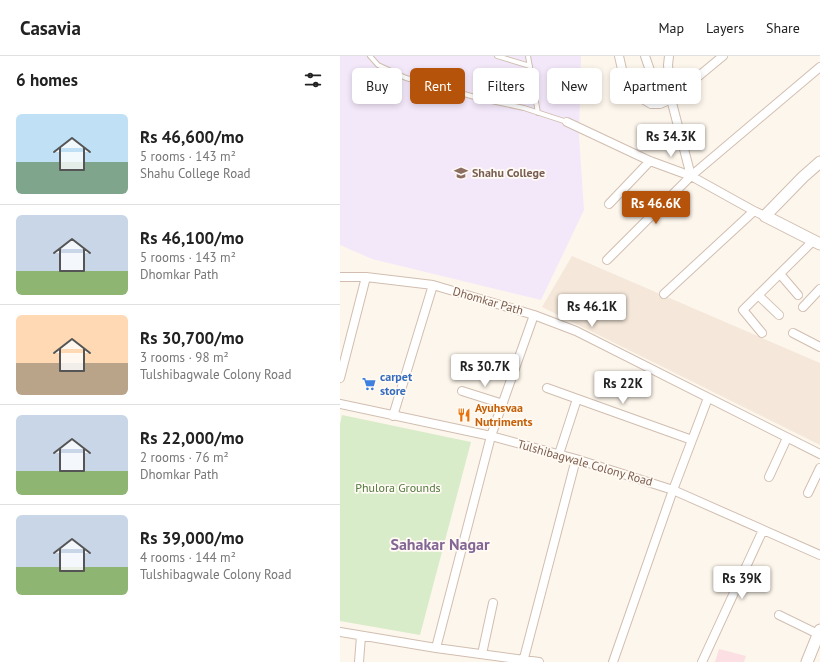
<!DOCTYPE html>
<html lang="en">
<head>
<meta charset="utf-8">
<style>
	:root { --surface:#fff; --page:#f6f6f6; --text:#222; --muted:#767676; --line:#e0e0e0; --accent:#b45309 }
	body { margin:0; font-family:"PT Sans",sans-serif; background:var(--page); color:var(--text); height:100vh; display:flex; flex-direction:column; font-size:15px; white-space:nowrap }
	* { box-sizing:border-box; margin:0 }
	p { font-size:13px; color:var(--muted) }
	.icon { flex:none; width:22px; height:22px; fill:none; stroke:currentColor; stroke-width:2; stroke-linecap:round; stroke-linejoin:round }
	.map { position:relative; flex:1; overflow:hidden }
	.drawer { display:flex; flex-direction:column; background:var(--surface); width:340px }
	.drawer>* { flex:none }
	.top-card { position:absolute; left:12px; top:12px; width:380px; height:36px; display:flex; gap:8px }
	.price { position:absolute; translate:-50% -34px; padding:0 9px; border-radius:4px; background:#fff; color:#222; font-size:13px; line-height:26px; filter:drop-shadow(0 1px 2px #0008) }
	.price::after { content:''; position:absolute; left:50%; top:24px; width:12px; height:9px; margin-left:-6px; background:inherit; clip-path:polygon(0 0,100% 0,50% 100%) }
	.price.active { background:var(--accent); color:#fff }
	ul { padding:0; list-style:none }
	li { display:flex; align-items:center; gap:12px; height:100px; padding:0 16px }
	li+li { border-top:1px solid var(--line) }
	li span { display:grid; place-items:center; flex:none; width:112px; height:80px; border-radius:6px; color:#555 }
	li>.icon { margin-inline-start:auto }
	span .icon { width:48px; height:48px; fill:#fffc; stroke-width:1 }
	li b { font-size:17px }
	h2 { display:flex; justify-content:space-between; align-items:center; height:48px; padding:0 16px; font-size:17px }
	.pill { padding:0 14px; border-radius:6px; background:var(--surface); box-shadow:0 2px 6px #0003; font-size:14px; line-height:36px }
	.pill.active { background:var(--accent); color:#fff }
	header { display:flex; align-items:center; gap:24px; box-sizing:border-box; height:56px; padding:0 20px; background:var(--surface); border-bottom:1px solid var(--line) }
	header strong { font-size:19px }
	nav { display:flex; gap:22px; margin-inline-start:auto; font-size:14px }
	main { display:flex; flex:1; min-height:0 }
	.map>svg:first-child { display:block }
	.residential { fill:#f5e8da }
	.education { fill:#f3e8fa }
	.medical { fill:#fbdfe3 }
	.park { fill:#d8ecc9 }
	.lines { fill:none; stroke-linecap:round; stroke-linejoin:round }
	.service-casing { stroke:#d1beb0; stroke-width:6 }
	.minor-casing { stroke:#d1beb0; stroke-width:10 }
	.tertiary-casing { stroke:#d1beb0; stroke-width:13 }
	.service { stroke:#fff; stroke-width:4 }
	.minor { stroke:#fff; stroke-width:8 }
	.tertiary { stroke:#fff; stroke-width:11 }
	.labels { text-anchor:middle; stroke-width:3.5; stroke-linejoin:round; paint-order:stroke }
	.education-label { font-size:12px; font-weight:bold; fill:#785e54; stroke:#fffaf3; text-anchor:start }
	.street-label { font-size:12px; fill:#7a5c4d; stroke:#fffaf3 }
	.shop-label { font-size:12px; font-weight:bold; fill:#366cbe; stroke:#fffaf3; text-anchor:start }
	.food-label { font-size:12px; font-weight:bold; fill:#c56008; stroke:#fffaf3; text-anchor:start }
	.park-label { font-size:12px; fill:#537a41; stroke:#fffaf3 }
	.district-label { font-size:16px; font-weight:bold; fill:#846695; stroke:#fffaf3 }
</style>
</head>
<body>
<header>
<strong>Casavia</strong>
<nav><a>Map</a><a>Layers</a><a>Share</a></nav>
</header>
<main>
<section class="drawer">
<h2>6 homes<svg class="icon" aria-label="filters" viewBox="0 0 24 24"><path d="M4 7h16M4 17h16"/><circle cx="9" cy="7" r="2"/><circle cx="15" cy="17" r="2"/></svg></h2>
<ul>
<li><span style="background:linear-gradient(#bfe0f5 60%,#7fa58c 0)"><svg class="icon" aria-label="home" viewBox="0 0 24 24"><path d="M3 11l9-7 9 7M6 9v11h12V9"/></svg></span><div><b>Rs 46,600/mo</b><p>5 rooms · 143 m²</p><p>Shahu College Road</p></div></li>
<li><span style="background:linear-gradient(#c9d6e8 70%,#8fb573 0)"><svg class="icon" aria-label="home" viewBox="0 0 24 24"><path d="M3 11l9-7 9 7M6 9v11h12V9"/></svg></span><div><b>Rs 46,100/mo</b><p>5 rooms · 143 m²</p><p>Dhomkar Path</p></div></li>
<li><span style="background:linear-gradient(#ffd9b3 60%,#b9a48a 0)"><svg class="icon" aria-label="home" viewBox="0 0 24 24"><path d="M3 11l9-7 9 7M6 9v11h12V9"/></svg></span><div><b>Rs 30,700/mo</b><p>3 rooms · 98 m²</p><p>Tulshibagwale Colony Road</p></div></li>
<li><span style="background:linear-gradient(#c9d6e8 70%,#8fb573 0)"><svg class="icon" aria-label="home" viewBox="0 0 24 24"><path d="M3 11l9-7 9 7M6 9v11h12V9"/></svg></span><div><b>Rs 22,000/mo</b><p>2 rooms · 76 m²</p><p>Dhomkar Path</p></div></li>
<li><span style="background:linear-gradient(#c9d6e8 65%,#8fb573 0)"><svg class="icon" aria-label="home" viewBox="0 0 24 24"><path d="M3 11l9-7 9 7M6 9v11h12V9"/></svg></span><div><b>Rs 39,000/mo</b><p>4 rooms · 144 m²</p><p>Tulshibagwale Colony Road</p></div></li>
</ul>
</section>
<div class="map">
<svg width="480" height="606" viewBox="0 0 480 606">
	<rect width="100%" height="100%" fill="#fdf6ec"/>
	<path class="residential" d="M232,200L480,307V389L202,251Z"/>
	<path class="education" d="M0,0H241L239,80L244,154L201,244L32,203L0,189Z"/>
	<path class="medical" d="M379,593L406,600L404,606H375Z"/>
	<path class="park" d="M2,359L131,386L80,579L0,565V368Z"/>
	<g class="lines">
		<g class="service-casing">
			<path id="service" d="M30,0L38,9L66,22L142,43L184,52L227,66
				M157,0L190,10
				M188,0L198,57"/>
		</g>
		<g class="minor-casing">
			<path id="minor" d="M279,0L284,22L291,36L311,48H320L331,43L383,0
				M305,0L313,23L331,43
				M329,0L328,9L331,43L351,120
				M227,66L310,105L351,120L414,155L425,160
				M269,148L310,105
				M267,204L351,120L480,11
				M440,218L458,239
				M0,221H26L93,229L194,259L236,275L480,398
				M324,238L414,155
				M418,239L439,259
				M463,251L480,233
				M422,277L403,254L473,185
				M453,277L480,291
				M0,322L26,221
				M207,332L352,384
				M122,335L163,348
				M0,348L151,380L236,403L333,434L480,499
				M53,360L93,229
				M219,398L237,343
				M429,421L447,382
				M468,437L480,412
				M439,559L478,578
				M0,576L96,592L199,606
				M96,592L151,380L194,259
				M142,598L153,547
				M19,606L21,580
				M183,606L236,403
				M273,606L333,434L368,342
				M362,606L423,474"/>
		</g>
		<g class="tertiary-casing">
			<path id="tertiary" d="M480,106L463,121L425,160L480,188
				M467,606L480,574"/>
		</g>
		<use href="#service" class="service"/>
		<use href="#minor" class="minor"/>
		<use href="#tertiary" class="tertiary"/>
	</g>
	<defs>
		<g id="university-bare" transform="scale(1.08)"><path d="M0-5L7-2L0 1L-7-2ZM-4 1L0 2.5L4 1V4Q0 6-4 4Z" fill="#8d6e63" stroke="#fffaf3" stroke-width="2.5" paint-order="stroke"/></g>
		<g id="supermarket-bare" transform="scale(1.08)"><path d="M-6-5.5h2.5l.6 2H6L4.5 2H-2.5L-4.4-4H-6ZM-1.5 3.2a1.3 1.3 0 1 0 .1 0ZM3 3.2a1.3 1.3 0 1 0 .1 0Z" fill="#3f7fe0" stroke="#fffaf3" stroke-width="2.5" paint-order="stroke"/></g>
		<g id="restaurant-bare" transform="scale(1.08)"><path d="M-5-6h1v4h1v-4h1v4h1v-4h1v5L-1.5 .5V6h-2V.5L-5-1ZM5-6V6H3V1.5H1.5Q1.5-4 5-6Z" fill="#e8710a" stroke="#fffaf3" stroke-width="2.5" paint-order="stroke"/></g>
	</defs>
	<g fill-rule="evenodd">
		<use href="#university-bare" x="121" y="117"/>
		<use href="#supermarket-bare" x="29" y="328"/>
		<use href="#restaurant-bare" x="124" y="359"/>
	</g>
	<g class="labels">
		<g class="education-label">
			<text x="132" y="121">Shahu College</text>
		</g>
		<g class="street-label">
			<text transform="translate(148 245) rotate(16)" y="4">Dhomkar Path</text>
			<text transform="translate(245 407) rotate(16)" y="4">Tulshibagwale Colony Road</text>
		</g>
		<g class="shop-label">
			<text x="40" y="325">carpet<tspan x="40" dy="14">store</tspan></text>
		</g>
		<g class="food-label">
			<text x="135" y="356">Ayuhsvaa<tspan x="135" dy="14">Nutriments</tspan></text>
		</g>
		<g class="park-label">
			<text x="58" y="436">Phulora Grounds</text>
		</g>
		<g class="district-label">
			<text x="100" y="494">Sahakar Nagar</text>
		</g>
	</g>
</svg>
<b class="price" style="left:331px;top:102px">Rs 34.3K</b>
<b class="price active" style="left:316px;top:169px">Rs 46.6K</b>
<b class="price" style="left:252px;top:272px">Rs 46.1K</b>
<b class="price" style="left:145px;top:332px">Rs 30.7K</b>
<b class="price" style="left:283px;top:349px">Rs 22K</b>
<b class="price" style="left:402px;top:544px">Rs 39K</b>
<div class="top-card">
<a class="pill">Buy</a>
<a class="pill active">Rent</a>
<a class="pill">Filters</a>
<a class="pill">New</a>
<a class="pill">Apartment</a>
</div>
</div>
</main>
</body>
</html>
